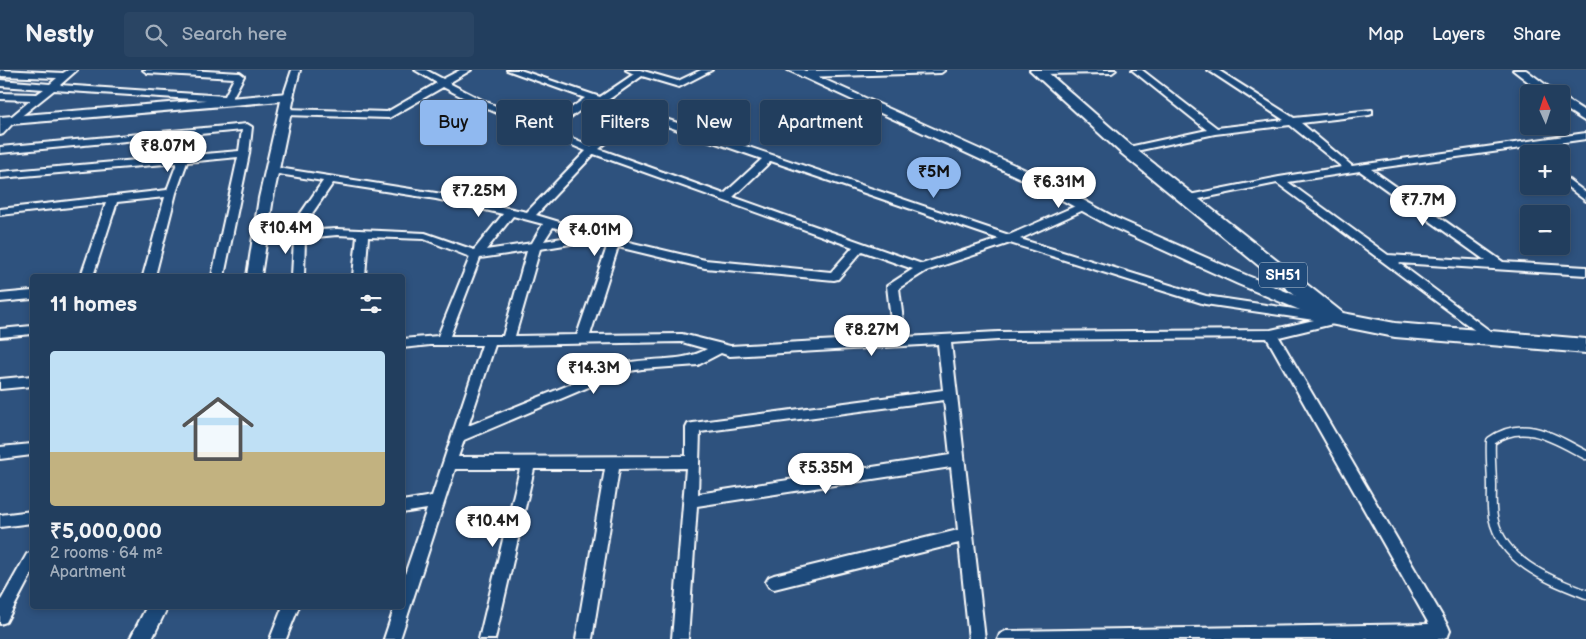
<!DOCTYPE html>
<html lang="en">
<head>
<meta charset="utf-8">
<style>
	:root { --surface:#223e5e; --page:#2a4564; --text:#f1f3f6; --muted:#a2aebc; --line:#3f5773; --accent:#90b9f0 }
	body { margin:0; font-family:"Balsamiq Sans",sans-serif; background:var(--page); color:var(--text); height:100vh; display:flex; flex-direction:column; font-size:19px; white-space:nowrap }
	* { box-sizing:border-box; margin:0 }
	p { font-size:16px; color:var(--muted) }
	.icon { flex:none; width:28px; height:28px; fill:none; stroke:currentColor; stroke-width:2; stroke-linecap:round; stroke-linejoin:round }
	.map { position:relative; flex:1; overflow:hidden }
	.details { position:absolute; left:30px; top:204px; width:375px; height:335px; display:flex; flex-direction:column; background:var(--surface); border-radius:5px; box-shadow:0 2px 8px #0003,0 0 0 1px var(--line) }
	.details>* { flex:none }
	.guide { position:absolute; left:420px; top:30px; width:475px; height:45px; display:flex; gap:10px }
	.needle { width:32px; rotate:357deg }
	.fabs { position:absolute; left:1520px; top:15px; display:grid; gap:10px }
	.fabs a { display:grid; place-items:center; width:50px; height:50px; border-radius:5px; background:var(--surface); box-shadow:0 2px 8px #0003,0 0 0 1px var(--line); font-size:25px }
	.price { position:absolute; translate:-50% -42px; padding:0 11px; border-radius:18px; background:#fff; color:#222; font-size:16px; line-height:32px; filter:drop-shadow(0 1px 2px #0008) }
	.price::after { content:''; position:absolute; left:50%; top:30px; width:15px; height:11px; margin-left:-8px; background:inherit; clip-path:polygon(0 0,100% 0,50% 100%) }
	.price.selected { background:var(--accent); color:#111 }
	ul { padding:0; list-style:none }
	li { display:grid; align-content:center; gap:10px; height:265px; padding:0 20px }
	li span { display:grid; place-items:center; height:155px; border-radius:5px; color:#555 }
	li>.icon { margin-inline-start:auto }
	span .icon { width:90px; height:90px; fill:#fffc; stroke-width:1 }
	li b { font-size:21px }
	h2 { display:flex; justify-content:space-between; align-items:center; height:60px; padding:0 20px; font-size:21px }
	.chip { padding:0 18px; border-radius:5px; background:var(--surface); box-shadow:0 2px 8px #0003,0 0 0 1px var(--line); font-size:18px; line-height:45px }
	.chip.selected { background:var(--accent); color:#111 }
	header { display:flex; align-items:center; gap:30px; box-sizing:border-box; height:70px; padding:0 25px; background:var(--surface); border-bottom:1px solid var(--line) }
	header strong { font-size:24px }
	nav { display:flex; gap:28px; margin-inline-start:auto; font-size:18px }
	.search { width:350px; height:45px; background:var(--page); display:flex; align-items:center; gap:12px; box-sizing:border-box; padding:0 18px; border-radius:5px; color:var(--muted); font-size:19px }
	.map>svg:first-child { display:block }
	.lines { fill:none; stroke-linecap:round; stroke-linejoin:round }
	.service-casing { stroke:#fff; stroke-width:11 }
	.minor-casing { stroke:#fff; stroke-width:4 }
	.tertiary-casing { stroke:#fff; stroke-width:4 }
	.primary-casing { stroke:#fff; stroke-width:4 }
	.service { stroke:#1f4a7a; stroke-width:8 }
	.minor { fill:#1f4a7a; fill-rule:evenodd }
	.tertiary { fill:#1f4a7a; fill-rule:evenodd }
	.primary { fill:#1f4a7a; fill-rule:evenodd }
	.labels { text-anchor:middle; stroke-width:4.5; stroke-linejoin:round; paint-order:stroke }
	.shield { fill:#1f4a7a; stroke:#bcc9d7; stroke-width:1 }
	.shield-label { font-size:15px; font-weight:bold; fill:#fff }
</style>
</head>
<body>
<header>
<strong>Nestly</strong>
<div class="search"><svg class="icon" aria-label="search" viewBox="0 0 24 24"><circle cx="10" cy="10" r="6"/><path d="M15 15l6 6"/></svg>Search here</div>
<nav><a>Map</a><a>Layers</a><a>Share</a></nav>
</header>
<div class="map">
<svg width="1586" height="569" viewBox="0 0 1586 569">
	<rect width="100%" height="100%" fill="#2e527e"/>
	<filter id="ink" filterUnits="userSpaceOnUse"><feTurbulence type="fractalNoise" baseFrequency=".02" numOctaves="2"/><feDisplacementMap in="SourceGraphic" scale="10" xChannelSelector="R" yChannelSelector="G"/><feConvolveMatrix kernelMatrix="1 2 1 2 8 2 1 2 1" color-interpolation-filters="sRGB"/></filter>
	<g filter="url(#ink)">
		<g class="lines">
			<g class="service-casing">
				<path id="service" d="M1586,385C1555,369 1524,347 1491,371C1490,386 1492,402 1492,417C1492,427 1491,437 1493,447C1502,492 1548,509 1586,524"/>
			</g>
			<g class="minor-casing">
				<path id="minor" d="M0,0L63,3L68,0H77L60,15L225,26L234,8L147,3L143,0H188L240,3L244,6L229,34L226,35L222,31L54,20L14,52L3,64L0,65V56L31,30L0,29V23L37,24L44,19L0,16V10L50,14L57,8L0,6Z
					M292,0H300L293,27L288,30L283,27Z
					M415,0H426L443,9L460,0H471L449,13L482,30L545,57L585,28L507,0H520L600,27L634,4L626,0H640L678,11L701,0H712L679,17L642,6L608,30L635,39H641L642,41L1009,165L1080,134H1088L1089,136L1088,138L1020,169L1206,226L1341,246L1343,249L1341,252L1279,267L1448,556L1450,561L1448,566L1442,569H998L1000,564L1006,561L1429,554L1267,268L998,270L951,273L985,569H969L959,473L774,519L769,517L766,512L769,507L774,505L958,460L951,397L697,436L688,569H672L686,398L619,399L592,569H576L605,399H534L495,569H479L520,399H455L400,569H384L395,536H402V513L427,439L402,443V431L432,426L482,275H430L402,278V269L438,266L470,187L424,169L368,167L365,206H353L357,166L337,165L305,168L304,206H292L294,169L260,172L255,168L260,164L288,162L323,111L272,103L267,100L272,97L436,123L527,142L586,81L476,34L443,17L389,48L285,45L280,42L285,39L387,42L437,13ZM593,31L630,43L591,76L553,60ZM638,46L762,89L724,124L599,79ZM594,84L853,177L831,202L705,190L616,169L536,145ZM771,91L999,169L922,194L733,127ZM333,113L436,129L503,144L474,180L425,163L337,159L300,161ZM513,146L543,154L532,173L486,180ZM553,157L580,165L544,171ZM595,170L608,174L577,265L515,266L540,179ZM1010,173L1205,234L1314,250L1271,260L998,262L905,267L899,218L926,201ZM618,177L705,198L834,210L838,209L862,181L913,199L887,216L893,267L730,276L682,264L590,265ZM527,181L503,266H450L480,188ZM682,272L707,279C681,294 646,286 618,295L468,356L495,275ZM938,274L943,320L693,353L688,354L686,358V386L458,387L464,370L624,302L642,299L698,295L721,283L730,286ZM944,330L950,385L698,424L700,362Z
					M849,0H945L941,3L802,7L798,4L802,1Z
					M1034,0H1116L1112,3L1038,4L1035,3Z
					M1132,0H1142L1217,58L1284,50L1208,0H1218L1294,48L1372,40V44L1369,45L1301,53L1352,96L1586,63V69L1371,99L1503,192L1586,197V205L1399,193L1498,267L1496,270H1488L1277,113L1189,131L1185,130L1184,128L1189,125L1279,107L1342,97L1290,55L1215,64L1127,83L1124,82V78L1207,60ZM1360,101L1486,191L1388,185L1288,112Z
					M247,54L252,57L249,84L224,206H212L238,87L187,92L176,123L155,206H143L165,127L117,132L93,206H81L106,133L0,145V139L167,120L177,93L0,108V102L239,81L242,60L0,83V77Z
					M1561,104L1586,123V131L1561,112Z
					M32,221V229L0,232V224Z
					M32,256V264L0,267V259Z
					M32,306V316L0,319V309Z
					M32,374V385L0,389V377Z
					M32,441V453L0,457V445Z
					M32,482V503L6,552L0,554V532L27,484Z
					M283,536H299L286,569H270Z"/>
			</g>
			<g class="tertiary-casing">
				<path id="tertiary" d="M788,0H803L1041,107L1116,148L1248,206L1336,242L1338,246L1336,250L1330,251L1324,250L1238,214L1106,154L1031,113Z
					M1513,0H1526L1558,24H1544Z
					M288,23L294,27L273,128L261,206H247L259,128L281,31L0,55V47Z
					M1561,26L1586,42V52L1561,36Z
					M147,536H168L152,569H130Z"/>
			</g>
			<g class="primary-casing">
				<path id="primary" d="M1030,0H1045L1133,77L1343,243L1395,253L1586,269V283L1395,267L1330,254L1121,83Z"/>
			</g>
			<use href="#service" class="service"/>
			<use href="#minor" class="minor"/>
			<use href="#tertiary" class="tertiary"/>
			<use href="#primary" class="primary"/>
		</g>
	</g>
	<g class="labels">
		<rect class="shield" x="1259" y="192.5" width="48" height="25" rx="4"/>
		<g class="shield-label">
			<text x="1283" y="210">SH51</text>
		</g>
	</g>
</svg>
<div class="fabs">
<a><svg class="needle" viewBox="-14 -14 28 28"><path d="M0-13l5 13h-10z" fill="#e53935"/><path d="M0 13l5-13h-10z" fill="#a2aebc"/></svg></a>
<a>+</a>
<a>−</a>
</div>
<b class="price" style="left:168px;top:103px">₹8.07M</b>
<b class="price selected" style="left:934px;top:129px">₹5M</b>
<b class="price" style="left:1059px;top:139px">₹6.31M</b>
<b class="price" style="left:479px;top:148px">₹7.25M</b>
<b class="price" style="left:1423px;top:157px">₹7.7M</b>
<b class="price" style="left:286px;top:185px">₹10.4M</b>
<b class="price" style="left:595px;top:187px">₹4.01M</b>
<b class="price" style="left:872px;top:287px">₹8.27M</b>
<b class="price" style="left:594px;top:325px">₹14.3M</b>
<b class="price" style="left:826px;top:425px">₹5.35M</b>
<b class="price" style="left:493px;top:478px">₹10.4M</b>
<div class="guide">
<a class="chip selected">Buy</a>
<a class="chip">Rent</a>
<a class="chip">Filters</a>
<a class="chip">New</a>
<a class="chip">Apartment</a>
</div>
<section class="details">
<h2>11 homes<svg class="icon" aria-label="filters" viewBox="0 0 24 24"><path d="M4 7h16M4 17h16"/><circle cx="9" cy="7" r="2"/><circle cx="15" cy="17" r="2"/></svg></h2>
<ul>
<li><span style="background:linear-gradient(#bfe0f5 65%,#c2b280 0)"><svg class="icon" aria-label="home" viewBox="0 0 24 24"><path d="M3 11l9-7 9 7M6 9v11h12V9"/></svg></span><div><b>₹5,000,000</b><p>2 rooms · 64 m²</p><p>Apartment</p></div></li>
</ul>
</section>
</div>
</body>
</html>
